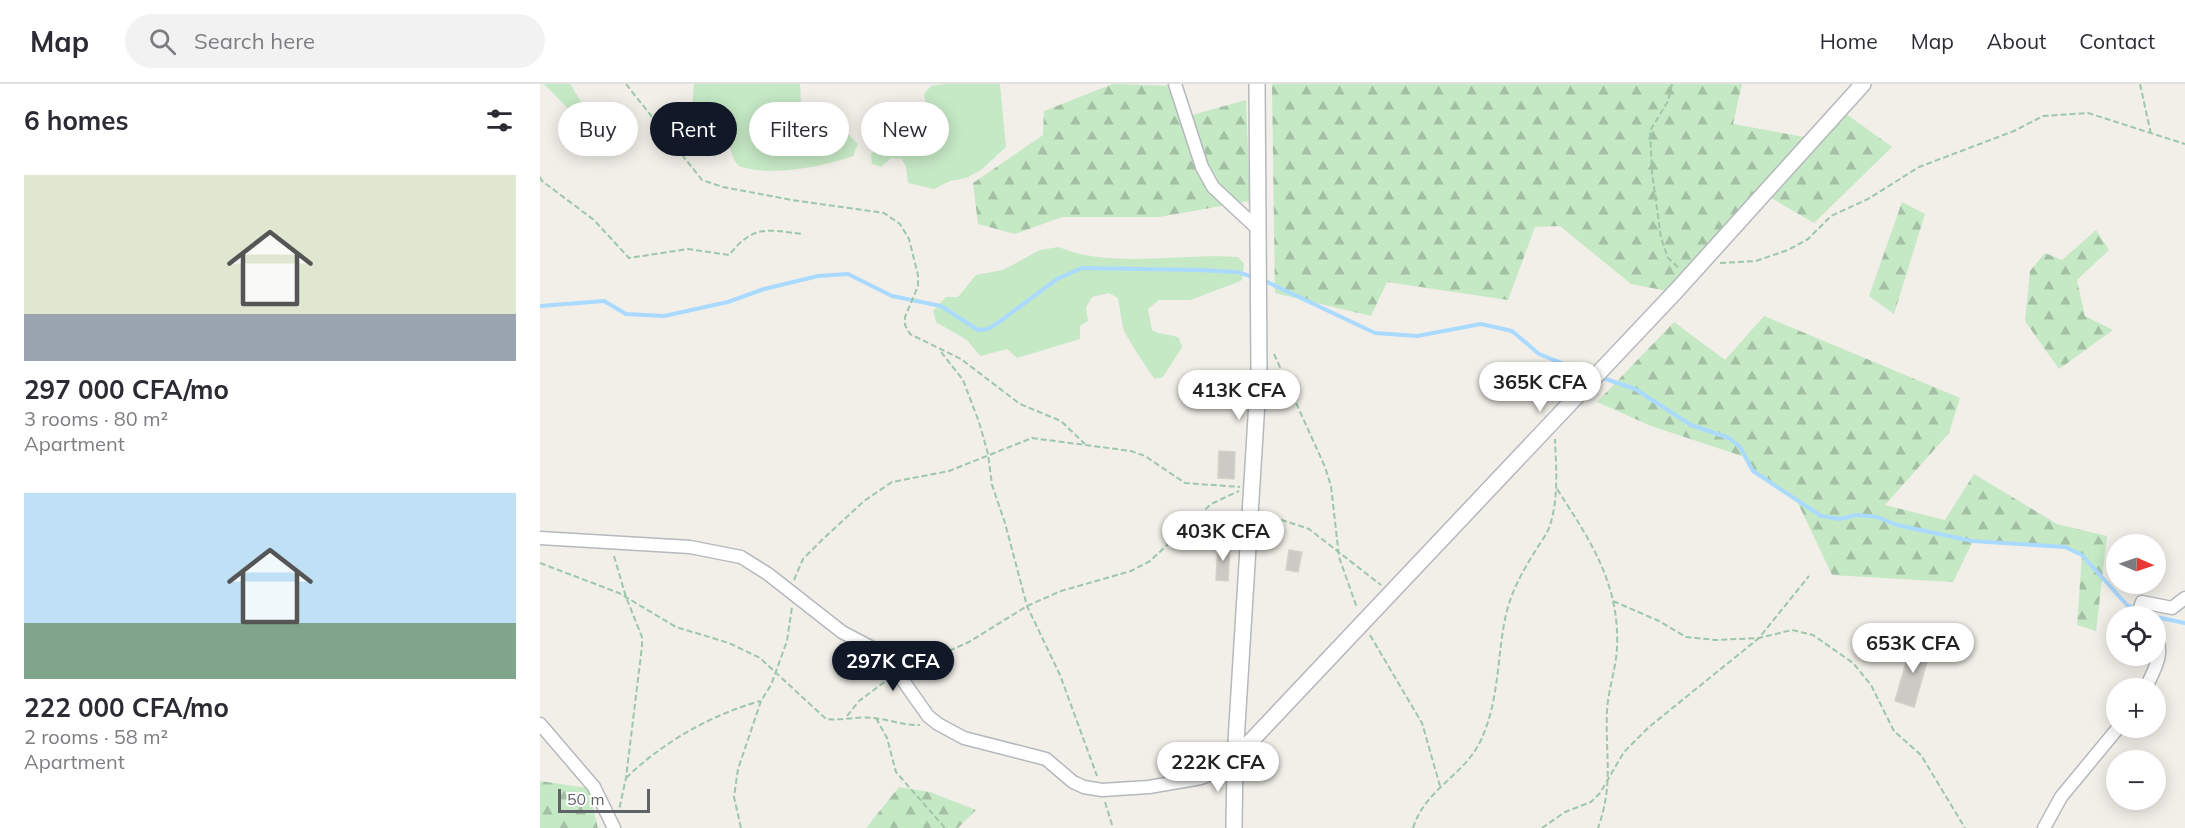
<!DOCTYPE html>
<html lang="en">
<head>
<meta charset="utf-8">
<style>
	:root { --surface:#fff; --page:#f2f2f3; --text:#2b2b33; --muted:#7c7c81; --line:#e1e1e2; --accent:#111827 }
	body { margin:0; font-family:Mulish,sans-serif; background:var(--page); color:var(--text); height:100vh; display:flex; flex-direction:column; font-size:22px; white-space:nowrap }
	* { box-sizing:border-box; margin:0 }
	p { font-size:20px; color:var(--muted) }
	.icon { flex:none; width:33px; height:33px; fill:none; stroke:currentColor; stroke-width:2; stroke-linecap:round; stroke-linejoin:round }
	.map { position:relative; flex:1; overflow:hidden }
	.drawer { display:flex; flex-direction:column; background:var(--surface); width:540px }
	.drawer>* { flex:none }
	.top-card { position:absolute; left:18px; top:18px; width:570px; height:54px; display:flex; gap:12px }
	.needle { width:39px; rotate:92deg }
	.tools { position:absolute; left:1566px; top:450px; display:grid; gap:12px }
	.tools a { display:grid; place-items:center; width:60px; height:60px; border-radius:50%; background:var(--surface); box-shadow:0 3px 15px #0003; font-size:30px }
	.scale { position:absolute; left:18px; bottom:15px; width:92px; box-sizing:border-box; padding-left:6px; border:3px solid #5f6368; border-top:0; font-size:16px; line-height:21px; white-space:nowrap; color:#5f6368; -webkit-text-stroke:4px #fff; paint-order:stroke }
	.price { position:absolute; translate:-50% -51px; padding:0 14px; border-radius:21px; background:#fff; color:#222; font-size:20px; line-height:39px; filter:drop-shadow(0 2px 3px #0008) }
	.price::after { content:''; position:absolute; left:50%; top:36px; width:18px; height:14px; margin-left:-9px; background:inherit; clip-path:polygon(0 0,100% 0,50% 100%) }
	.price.selected { background:var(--accent); color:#fff }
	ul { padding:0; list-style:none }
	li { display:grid; align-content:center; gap:12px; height:318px; padding:0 24px }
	li span { display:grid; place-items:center; height:186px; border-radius:0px; color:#555 }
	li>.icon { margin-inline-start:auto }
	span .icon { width:108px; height:108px; fill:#fffc; stroke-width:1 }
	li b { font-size:26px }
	h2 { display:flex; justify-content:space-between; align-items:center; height:72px; padding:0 24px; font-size:26px }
	.tag { padding:0 21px; border-radius:27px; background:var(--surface); box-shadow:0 3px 15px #0003; font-size:21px; line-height:54px }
	.tag.selected { background:var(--accent); color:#fff }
	header { display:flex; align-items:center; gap:36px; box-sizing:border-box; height:84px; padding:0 30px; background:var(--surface); border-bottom:2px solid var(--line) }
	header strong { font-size:28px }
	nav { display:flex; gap:33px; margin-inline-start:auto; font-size:21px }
	.search { width:420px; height:54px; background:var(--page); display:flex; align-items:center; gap:15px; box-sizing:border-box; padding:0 21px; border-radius:33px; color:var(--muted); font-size:22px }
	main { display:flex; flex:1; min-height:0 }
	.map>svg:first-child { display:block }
	.grass { fill:#c5e8c5 }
	.forest { fill:url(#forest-firs) }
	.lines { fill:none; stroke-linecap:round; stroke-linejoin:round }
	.stream { stroke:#aadaff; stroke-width:4 }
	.building { fill:#cccac5; stroke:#d6d1c6; stroke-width:1.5 }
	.minor-casing { stroke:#b5b8bc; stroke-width:15 }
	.tertiary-casing { stroke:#b5b8bc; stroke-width:18 }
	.path { stroke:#9cc7a9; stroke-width:2; stroke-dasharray:6 3; stroke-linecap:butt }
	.minor { stroke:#fff; stroke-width:12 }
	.tertiary { stroke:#fff; stroke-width:15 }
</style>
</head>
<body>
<header>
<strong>Map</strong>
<div class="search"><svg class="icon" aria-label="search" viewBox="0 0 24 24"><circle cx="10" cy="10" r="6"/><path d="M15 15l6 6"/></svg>Search here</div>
<nav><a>Home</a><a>Map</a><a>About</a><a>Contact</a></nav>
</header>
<main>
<section class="drawer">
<h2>6 homes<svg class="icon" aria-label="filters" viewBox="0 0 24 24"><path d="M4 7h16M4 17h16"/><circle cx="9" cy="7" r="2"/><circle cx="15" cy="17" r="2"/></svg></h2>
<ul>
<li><span style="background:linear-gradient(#dfe7d0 75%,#9aa5b1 0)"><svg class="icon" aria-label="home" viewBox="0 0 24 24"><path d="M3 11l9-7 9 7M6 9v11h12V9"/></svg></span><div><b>297 000 CFA/mo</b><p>3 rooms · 80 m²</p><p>Apartment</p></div></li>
<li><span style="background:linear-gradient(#bfe0f5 70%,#7fa58c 0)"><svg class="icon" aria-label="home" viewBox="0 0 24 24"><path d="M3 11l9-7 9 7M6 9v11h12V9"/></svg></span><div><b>222 000 CFA/mo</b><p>2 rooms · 58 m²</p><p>Apartment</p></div></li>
</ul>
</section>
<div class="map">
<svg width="1645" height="744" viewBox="0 0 1645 744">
	<defs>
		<pattern id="forest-firs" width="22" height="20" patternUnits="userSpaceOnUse" patternTransform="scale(1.5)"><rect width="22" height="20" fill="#c5e8c5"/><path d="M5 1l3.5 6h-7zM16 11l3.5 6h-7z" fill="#a3c0a4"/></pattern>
	</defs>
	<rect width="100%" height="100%" fill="#f1efe8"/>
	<path class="grass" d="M4,0H30L47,27L45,35H38Z
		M154,0H260L261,19L301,43L318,60L313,72C282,83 231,93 199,82C187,69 190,51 185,34L152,21Z
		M404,0H460L466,63L441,86L426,94L410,97L394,105L368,99L366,83L362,75L351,74L341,83L332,80L331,71L346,48L356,45L368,59L376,64L390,62C404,33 387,35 384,10L391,2Z
		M519,163C568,185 644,169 698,173L704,180L702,196L698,198L650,216H619L608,225L612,246C621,252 630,249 639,254L642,263L623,293L615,295C611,291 585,250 584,247C581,236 580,224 578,214L569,209L552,213L546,223L548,237L540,242V255L477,274L467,265L440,272L427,256L396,238L393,227L406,213H418L436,191L463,186L500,166Z"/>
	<path class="forest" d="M573,0L636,2L645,33L706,16L710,117L619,133H522L475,150L438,140L433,99L503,51L504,27Z
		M732,0H1202L1193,40L1270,54L1298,24L1352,63L1274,139L1221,108L1133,208L1091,200L1020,142L995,143L968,216L847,198L831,232L735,209Z
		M1362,118L1385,130L1354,230L1329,212Z
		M1556,146L1569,166L1537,196L1545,232L1573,246L1519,285L1485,237L1490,187L1505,169L1522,176Z
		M1224,232L1420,314L1409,349L1345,421L1405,436L1434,390L1517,440L1567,452L1556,547L1537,541L1542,471L1525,463L1433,457L1413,498L1292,491L1257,417L1213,387L1205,373L1111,342L1057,318L1134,238L1185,276Z
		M0,697L48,704L58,744H0Z
		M359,703L390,708L436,726L418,744H326Z"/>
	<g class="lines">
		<path class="stream" d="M723,196L835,249L877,252L941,240L972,247L999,270L1052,291
			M0,222L64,217L86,230L124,232L188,218L224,205L278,192L308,190L352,212L401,222L438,246L448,245L462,236L517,195L542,184L658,186L697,188L713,193
			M1060,293L1095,305L1151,341L1189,354L1200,363L1213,387L1281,432L1300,435L1316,431L1337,433L1357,441L1432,457L1525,463L1542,471L1587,521L1614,532
			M1616,533L1645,539"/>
	</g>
	<path class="building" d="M679,367L695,368L694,395L678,394Z
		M678,460L690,461L688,497L676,496Z
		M749,466L762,468L758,488L746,486Z
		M1372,558L1391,564L1374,623L1355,617Z"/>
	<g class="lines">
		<g class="minor-casing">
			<path id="minor" d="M635,0L662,83L673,103L719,146
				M0,454L150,463L201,473L228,490L302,548L336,566L357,588L388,632L398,640L424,654L506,675L533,698L544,703L562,706L609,703L661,694L676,688L695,674
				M1597,532L1602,518L1632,524L1645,514
				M1606,604C1612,589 1625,571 1616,554
				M0,640L54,703L74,744
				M1504,744L1521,713L1578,644"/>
		</g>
		<g class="tertiary-casing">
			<path id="tertiary" d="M695,674L1137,206L1323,0
				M694,744L695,674L719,285L717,0"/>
		</g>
		<path class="path" d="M86,0L162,96L183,103L252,116L344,129L360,140L369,155L378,191V202L365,233V241L370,250L421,275L480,320L521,337L545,360
			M1132,0L1128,17L1110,47L1112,88L1121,154L1128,174L1140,185
			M1600,0L1611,50
			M0,93L2,97L54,136L89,174L148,165L189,171C214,140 227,146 263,150
			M1180,179L1216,177L1248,166L1268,155L1291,132L1328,115L1379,83L1474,47L1503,32L1548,29L1645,60
			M401,268L423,296L439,338L448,370L452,401L465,439L487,522L520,591L557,692
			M734,270L785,383L791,402L799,473L817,524
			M1017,405C1050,456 1080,500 1077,564C1076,585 1068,606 1067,627C1065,672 1074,699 1058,744
			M724,430L769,445L841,501
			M74,472L86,513L102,553V562L86,694L79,726
			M0,479L79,509L136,543L189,559L220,574L286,635C296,637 319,632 333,634C349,635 363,642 380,641
			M254,496L263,475L282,456L324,417L352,398L409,387L492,354L591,367L605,372L645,399L700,403
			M1073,517L1119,537L1146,553L1176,556L1219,554L1252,546L1273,551L1313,579L1331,601L1354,647L1381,671L1425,744
			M830,551L882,639L900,702
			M368,585L429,558L487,522L521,507L591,487L610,477L671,420L699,407
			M307,632L319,617L347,596
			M336,634L347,654L356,688L405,744
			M86,694C123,658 171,631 220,617
			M565,718L573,744
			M201,744L194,713L198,685L221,617L231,601L247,557L252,523
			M873,744C885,705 925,691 941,656C959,617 957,575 965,535C970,510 981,490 994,469C999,460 1007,451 1010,441C1019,413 1016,384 1015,355
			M1002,744L1025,728L1051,718L1060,709L1084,668L1109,643L1219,554L1269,492"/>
		<use href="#minor" class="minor"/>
		<use href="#tertiary" class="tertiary"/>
	</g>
</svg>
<div class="tools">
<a><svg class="needle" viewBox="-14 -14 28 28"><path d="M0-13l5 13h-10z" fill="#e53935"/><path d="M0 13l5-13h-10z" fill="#7c7c81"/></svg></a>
<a><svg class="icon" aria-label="locate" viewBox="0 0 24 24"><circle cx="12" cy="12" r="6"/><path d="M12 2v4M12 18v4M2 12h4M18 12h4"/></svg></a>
<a>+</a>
<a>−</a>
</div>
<div class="scale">50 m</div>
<b class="price" style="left:1000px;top:329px">365K CFA</b>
<b class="price" style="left:699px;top:337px">413K CFA</b>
<b class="price" style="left:683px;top:478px">403K CFA</b>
<b class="price" style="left:1373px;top:590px">653K CFA</b>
<b class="price selected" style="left:353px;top:608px">297K CFA</b>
<b class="price" style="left:678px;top:709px">222K CFA</b>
<div class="top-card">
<a class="tag">Buy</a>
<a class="tag selected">Rent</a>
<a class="tag">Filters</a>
<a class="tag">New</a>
</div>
</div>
</main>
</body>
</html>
